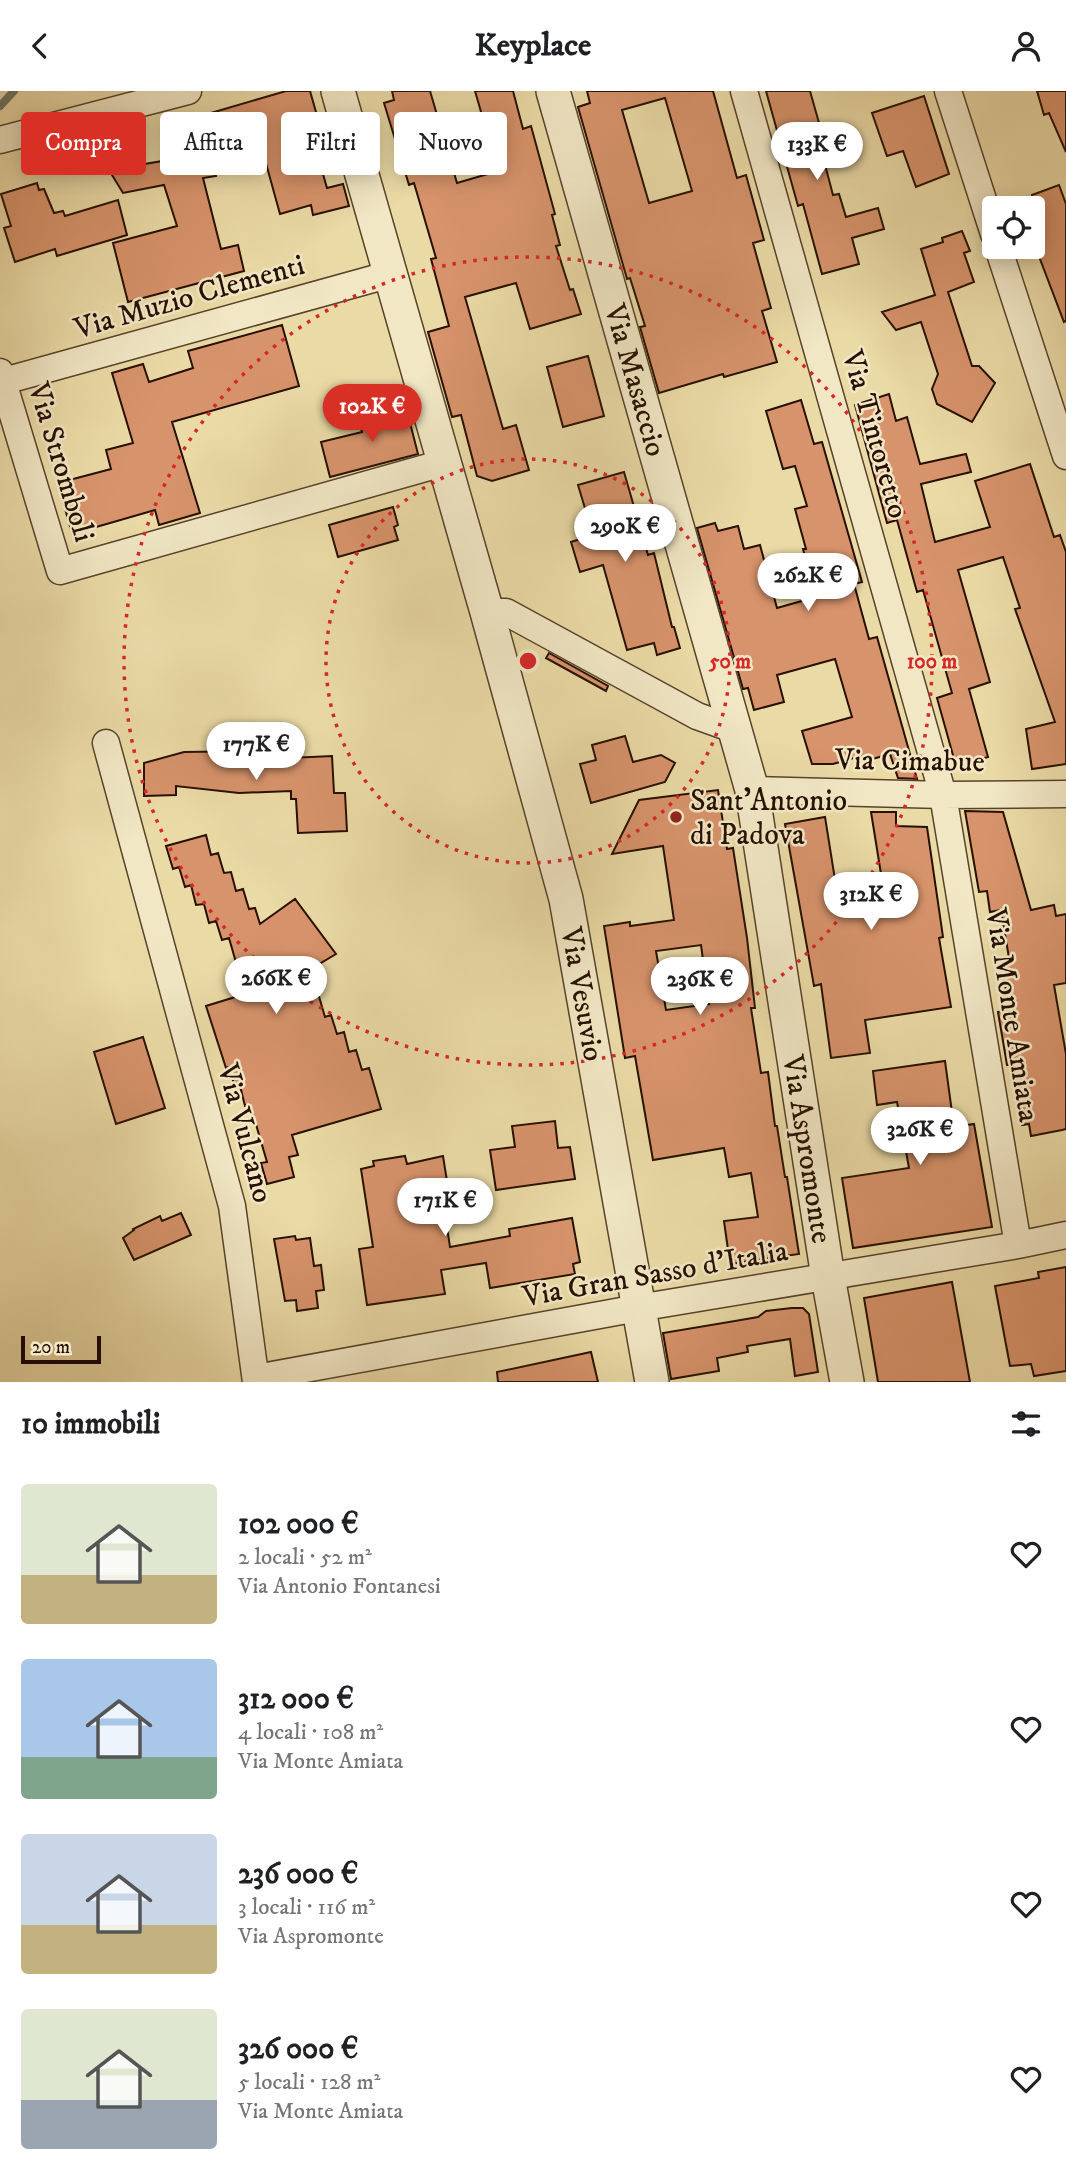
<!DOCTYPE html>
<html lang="it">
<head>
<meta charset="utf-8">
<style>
	:root { --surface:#fff; --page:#f6f6f6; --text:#202124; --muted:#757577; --accent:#d93025 }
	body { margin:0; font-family:"IM FELL DW Pica",serif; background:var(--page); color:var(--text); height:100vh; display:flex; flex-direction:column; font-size:26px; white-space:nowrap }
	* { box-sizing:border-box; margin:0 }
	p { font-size:23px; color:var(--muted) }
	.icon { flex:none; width:38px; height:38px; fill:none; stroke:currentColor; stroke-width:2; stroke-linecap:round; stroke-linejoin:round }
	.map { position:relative; height:1291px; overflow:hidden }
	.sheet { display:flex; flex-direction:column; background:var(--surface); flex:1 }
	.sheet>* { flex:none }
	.banner { position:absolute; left:21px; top:21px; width:700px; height:63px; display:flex; gap:14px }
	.tools { position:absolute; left:982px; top:105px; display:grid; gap:14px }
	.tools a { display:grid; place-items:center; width:63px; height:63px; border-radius:7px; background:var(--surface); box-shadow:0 4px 18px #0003; font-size:35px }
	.scale { position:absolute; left:21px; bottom:18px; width:80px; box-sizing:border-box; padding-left:7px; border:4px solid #271001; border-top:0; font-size:19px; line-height:24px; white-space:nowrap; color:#271001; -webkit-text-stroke:5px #f1e7c5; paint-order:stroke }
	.price { position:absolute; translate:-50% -60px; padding:0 16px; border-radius:24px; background:#fff; color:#222; font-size:23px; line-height:46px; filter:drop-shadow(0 2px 4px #0008) }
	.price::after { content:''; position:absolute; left:50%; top:42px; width:21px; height:16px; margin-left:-10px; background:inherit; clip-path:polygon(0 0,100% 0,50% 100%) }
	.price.active { background:var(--accent); color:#fff }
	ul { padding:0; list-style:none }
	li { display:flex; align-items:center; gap:21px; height:175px; padding:0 21px }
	li span { display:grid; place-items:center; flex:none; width:196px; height:140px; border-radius:7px; color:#555 }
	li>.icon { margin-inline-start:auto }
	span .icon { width:84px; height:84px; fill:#fffc; stroke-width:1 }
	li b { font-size:30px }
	h2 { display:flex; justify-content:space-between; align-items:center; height:84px; padding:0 21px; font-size:30px }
	.chip { padding:0 24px; border-radius:7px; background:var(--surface); box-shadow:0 4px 18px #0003; font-size:24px; line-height:63px }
	.chip.active { background:var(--accent); color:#fff }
	header { display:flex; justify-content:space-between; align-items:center; height:91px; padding:0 21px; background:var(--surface); font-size:32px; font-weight:700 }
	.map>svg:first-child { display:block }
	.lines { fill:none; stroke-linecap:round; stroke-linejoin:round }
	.stream { stroke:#6b7666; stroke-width:8 }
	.building { fill:#d7936b; stroke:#271001; stroke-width:2; fill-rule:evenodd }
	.minor-casing { stroke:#58422a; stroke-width:29 }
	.tertiary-casing { stroke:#58422a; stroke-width:36 }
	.minor { stroke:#f1e7c5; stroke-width:26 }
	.tertiary { stroke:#f1e7c5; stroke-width:33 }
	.ring { fill:none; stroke:#d62828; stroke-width:3.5; stroke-dasharray:3.5 7 }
	.poi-dot { fill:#8f2418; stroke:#f1e7c5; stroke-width:2.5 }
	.labels { text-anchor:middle; stroke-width:5; stroke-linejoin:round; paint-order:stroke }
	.street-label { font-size:30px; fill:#271001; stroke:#f1e7c5 }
	.poi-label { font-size:30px; fill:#271001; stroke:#f1e7c5; text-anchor:start }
	.centre { fill:#d62828; stroke:#f1e7c5; stroke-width:3.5 }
	.ring-label { font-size:21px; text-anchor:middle; font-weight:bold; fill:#d62828; stroke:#f1e7c5; stroke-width:5; stroke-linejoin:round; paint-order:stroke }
</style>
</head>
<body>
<header><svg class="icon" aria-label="back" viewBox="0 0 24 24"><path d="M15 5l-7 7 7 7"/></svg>Keyplace<svg class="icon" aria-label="person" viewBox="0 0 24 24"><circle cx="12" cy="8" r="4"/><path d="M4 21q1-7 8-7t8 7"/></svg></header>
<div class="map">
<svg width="1066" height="1291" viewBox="0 0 1066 1291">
	<rect width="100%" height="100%" fill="#eadaa6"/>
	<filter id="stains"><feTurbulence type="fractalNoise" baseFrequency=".00286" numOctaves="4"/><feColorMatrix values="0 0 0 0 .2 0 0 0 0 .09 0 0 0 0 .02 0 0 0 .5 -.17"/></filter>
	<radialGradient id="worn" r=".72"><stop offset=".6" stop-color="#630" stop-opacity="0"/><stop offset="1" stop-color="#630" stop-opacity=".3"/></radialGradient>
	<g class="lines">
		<path class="stream" d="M0,15L14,0"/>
	</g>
	<path class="building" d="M286,0H310L322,42L312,45L327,97L343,93L349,115L313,124L311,114L280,123L262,58L225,70L211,22Z
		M392,0H430L457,92L498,80L475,0H513L523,38L531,35L555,123L552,124L560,154L556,155L570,199L573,198L581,223L530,238L516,192L465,206L503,338L516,334L529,379L492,390L477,385L461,324L452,326L428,241L449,235L431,168L436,167L414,92L409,94L384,12L394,9Z
		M587,0H713L737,87L746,84L764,149L753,152L771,217L762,220L777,271L724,286L723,283L659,302L640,236L645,235L630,187L627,188L578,16L590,12ZM665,7L692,100L649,112L622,19Z
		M766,0H810L823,46L818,47L833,104L839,103L846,126L878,117L884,138L852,147L859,173L822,183L803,113L798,115Z
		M1037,0H1066V61L1049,22L1044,24Z
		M924,5L949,83L916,96L903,60L887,65L872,22Z
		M210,62L216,85L203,87L221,158L238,154L244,180L128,211L113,152L177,135L164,94L123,102L109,79Z
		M37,92L39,99L44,98L54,122L63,120L65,125L118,109L127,144L57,165L55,158L15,171L4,137L11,135L1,103Z
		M1059,94L1066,113V230L1064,231L1032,147V104Z
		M962,140L970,160L964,162L974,191L948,201L972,275H979L995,292L972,331L937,313L932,298L938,283L921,231L896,239L882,221L935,204L921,158L943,151L942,147Z
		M282,234L299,295L172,331L200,422L159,434L155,419L72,443L58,392L111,378L106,359L133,352L112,282L143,273L149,291L193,277L188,260Z
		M588,265L604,325L563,336L547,276Z
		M889,303L896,330L907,326L920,373L966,363L971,381L921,393L935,451L990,436L975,390L1030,373L1054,446L1060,444L1066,461V673L1032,678L1026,638L1055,631L1015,518L1020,517L1003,466L958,479L990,591L969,598L988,666L956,675L937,607L952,602L923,499L917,501L897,429L887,432L855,314Z
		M801,309L814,353L822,351L862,491L854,493L869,548L877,546L917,688L898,687L890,663L862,671L861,665L833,673H812L802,640L852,626L835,568L777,584L784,611L754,619L748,597L743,598L697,437L715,432L718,440L738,435L744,458L760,454L777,517L816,506L803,458H806L795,418L807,415L795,375L783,378L766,320Z
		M406,316L418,363L330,386L321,351L362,341L359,329Z
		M624,381L648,464L654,462L672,536H674L680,557L657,564L654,552L627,559L603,474L580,481L571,451L593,444L578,394Z
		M393,416L398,434L394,436L398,449L338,466L329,434Z
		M549,562L608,595L606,600L546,567Z
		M625,645L633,671L661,664L675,672L665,691L591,712L580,673L596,669L592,654Z
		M266,660L267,668L332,665L334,702H345L347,740L298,742L296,708H291V700L239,702L176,695V704L144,705V672L184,661Z
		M718,699L727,758L733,757L747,847L755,917H751L761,982L768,981L775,1035H777L785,1086H787L799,1163L730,1173L724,1130L758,1126L751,1082L729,1086L724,1057L653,1069L635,965L625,967L604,835L630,831V835L674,829L663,755L612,763L639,709ZM701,854L709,913L666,919L656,860Z
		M965,720L1003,721L1031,819L1054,814L1056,825L1066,823V892L1054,894L1066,963V1038L1062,1039L1031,1045L1029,1033L1022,1034L1011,974H1007L998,921L1010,918L1001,875L1010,873L1001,819L990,821L987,800L979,801Z
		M871,721H896V735L927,736L943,846L939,847L951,916L865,929L870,962L831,967L821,893L814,895L785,733L825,726L840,820L886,814Z
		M206,744L211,764L218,762L224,782L231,781L236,800L243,798L249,818L255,817L260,833L295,808L336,863L311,878L325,926L331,924L337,943L344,941L349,961L356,959L362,979L369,977L381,1018L292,1044L298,1064L289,1066L294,1086L267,1093L261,1072L267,1071L250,1013L245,1015L240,995L235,996L229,976L226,977L206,915L245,903L229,847L222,849L216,830L209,832L204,813L196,814L191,794L185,796L179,776L173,778L166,755Z
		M143,946L165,1017L116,1033L94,961Z
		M945,970L954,1036L974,1033L992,1136L853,1157L842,1087L909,1077L897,1011L877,1014L873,980Z
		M555,1030L558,1057L570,1056L575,1088L496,1099L490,1059L515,1056L512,1035Z
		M405,1065L407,1073L443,1065L450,1109L443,1110L450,1156L510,1145L509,1138L572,1127L580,1171L573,1173L575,1183L490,1197L486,1172L441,1179L445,1203L367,1214L359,1158L373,1156L361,1078L374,1075L373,1070Z
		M181,1122L191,1144L134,1169L123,1147L134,1139L133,1138L160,1125L162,1130Z
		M295,1145L296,1149L310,1147L314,1175L321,1174L324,1199L316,1200L318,1217L297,1220L296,1209L285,1210L274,1148Z
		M1066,1176V1280L1034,1285L1031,1273L1010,1275L995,1195L1039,1187L1038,1181Z
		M952,1191L970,1291H878L864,1207Z
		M792,1217H803L809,1223L818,1281L795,1285L790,1248L747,1255L748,1261L717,1267L719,1280L671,1288L663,1242L735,1230L758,1226L766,1220Z
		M591,1261L598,1291H498L497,1281Z"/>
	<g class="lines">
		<g class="minor-casing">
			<path id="minor" d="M744,0L943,704L1018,1154
				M948,0L994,143
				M0,49L188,0
				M998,156L1066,365
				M0,281L60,480L443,372
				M4,290L391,183
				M487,521H506L697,625L736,639
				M106,652L232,1115L256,1291
				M752,699L943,704L1066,703
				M256,1287L638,1217L1018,1154L1066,1144"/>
		</g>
		<g class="tertiary-casing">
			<path id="tertiary" d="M338,0L487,521L566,808L652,1291
				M553,0L752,699L828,1186L847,1291"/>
		</g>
		<use href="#minor" class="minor"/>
		<use href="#tertiary" class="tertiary"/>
	</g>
	<g class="ring">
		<circle cx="528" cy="570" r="202"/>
		<circle cx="528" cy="570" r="404"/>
	</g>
	<circle class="poi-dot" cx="676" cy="726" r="7"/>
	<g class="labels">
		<g class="street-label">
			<text transform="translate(189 205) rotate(-16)" y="10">Via Muzio Clementi</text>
			<text transform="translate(636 289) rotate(74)" y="10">Via Masaccio</text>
			<text transform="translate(876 343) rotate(74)" y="10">Via Tintoretto</text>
			<text transform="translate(62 371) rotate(73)" y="10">Via Stromboli</text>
			<text transform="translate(910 669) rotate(1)" y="10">Via Cimabue</text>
			<text transform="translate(583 903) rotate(80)" y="10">Via Vesuvio</text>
			<text transform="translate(1013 924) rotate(81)" y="10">Via Monte Amiata</text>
			<text transform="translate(246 1042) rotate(75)" y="10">Via Vulcano</text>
			<text transform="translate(808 1058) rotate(81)" y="10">Via Aspromonte</text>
			<text transform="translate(655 1182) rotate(-10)" y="10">Via Gran Sasso d'Italia</text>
		</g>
		<g class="poi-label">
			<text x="690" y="719">Sant'Antonio<tspan x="690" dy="34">di Padova</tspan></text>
		</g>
	</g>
	<circle cx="528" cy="570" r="10" class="centre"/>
	<g class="ring-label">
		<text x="730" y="577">50 m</text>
		<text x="932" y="577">100 m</text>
	</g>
	<rect width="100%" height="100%" filter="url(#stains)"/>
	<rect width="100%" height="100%" fill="url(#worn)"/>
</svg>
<div class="tools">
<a><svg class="icon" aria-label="locate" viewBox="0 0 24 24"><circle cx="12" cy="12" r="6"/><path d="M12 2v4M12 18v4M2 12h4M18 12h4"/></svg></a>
</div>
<div class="scale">20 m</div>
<b class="price" style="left:817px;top:91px">133K €</b>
<b class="price active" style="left:372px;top:353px">102K €</b>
<b class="price" style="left:625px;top:473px">290K €</b>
<b class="price" style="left:808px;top:522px">262K €</b>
<b class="price" style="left:256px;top:691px">177K €</b>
<b class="price" style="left:871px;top:841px">312K €</b>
<b class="price" style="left:276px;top:925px">266K €</b>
<b class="price" style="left:700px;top:926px">236K €</b>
<b class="price" style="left:920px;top:1076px">326K €</b>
<b class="price" style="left:445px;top:1147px">171K €</b>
<div class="banner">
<a class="chip active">Compra</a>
<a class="chip">Affitta</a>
<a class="chip">Filtri</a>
<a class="chip">Nuovo</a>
</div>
</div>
<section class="sheet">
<h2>10 immobili<svg class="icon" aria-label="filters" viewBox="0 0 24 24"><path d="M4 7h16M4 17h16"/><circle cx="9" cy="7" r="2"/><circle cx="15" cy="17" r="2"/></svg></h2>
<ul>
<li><span style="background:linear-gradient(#dfe7d0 65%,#c2b280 0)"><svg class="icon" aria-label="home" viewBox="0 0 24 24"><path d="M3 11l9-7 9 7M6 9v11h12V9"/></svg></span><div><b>102 000 €</b><p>2 locali · 52 m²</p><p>Via Antonio Fontanesi</p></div><svg class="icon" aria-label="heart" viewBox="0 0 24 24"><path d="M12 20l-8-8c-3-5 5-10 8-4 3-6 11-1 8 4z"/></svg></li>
<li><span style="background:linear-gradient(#a9c7e8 70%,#7fa58c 0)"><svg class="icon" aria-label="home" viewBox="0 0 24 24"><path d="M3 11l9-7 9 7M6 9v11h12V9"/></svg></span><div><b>312 000 €</b><p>4 locali · 108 m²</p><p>Via Monte Amiata</p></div><svg class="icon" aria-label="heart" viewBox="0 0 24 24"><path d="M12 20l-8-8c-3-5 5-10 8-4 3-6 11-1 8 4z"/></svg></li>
<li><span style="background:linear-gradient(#c9d6e8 65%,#c2b280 0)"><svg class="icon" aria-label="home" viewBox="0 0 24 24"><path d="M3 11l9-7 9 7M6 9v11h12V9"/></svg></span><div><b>236 000 €</b><p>3 locali · 116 m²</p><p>Via Aspromonte</p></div><svg class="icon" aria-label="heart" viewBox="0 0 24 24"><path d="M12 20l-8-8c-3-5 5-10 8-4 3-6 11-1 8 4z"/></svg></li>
<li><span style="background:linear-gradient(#dfe7d0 65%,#9aa5b1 0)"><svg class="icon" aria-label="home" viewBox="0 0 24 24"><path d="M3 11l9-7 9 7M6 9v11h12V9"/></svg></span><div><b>326 000 €</b><p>5 locali · 128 m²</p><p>Via Monte Amiata</p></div><svg class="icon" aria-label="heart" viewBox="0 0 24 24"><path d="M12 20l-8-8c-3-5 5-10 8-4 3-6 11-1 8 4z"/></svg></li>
</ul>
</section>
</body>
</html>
